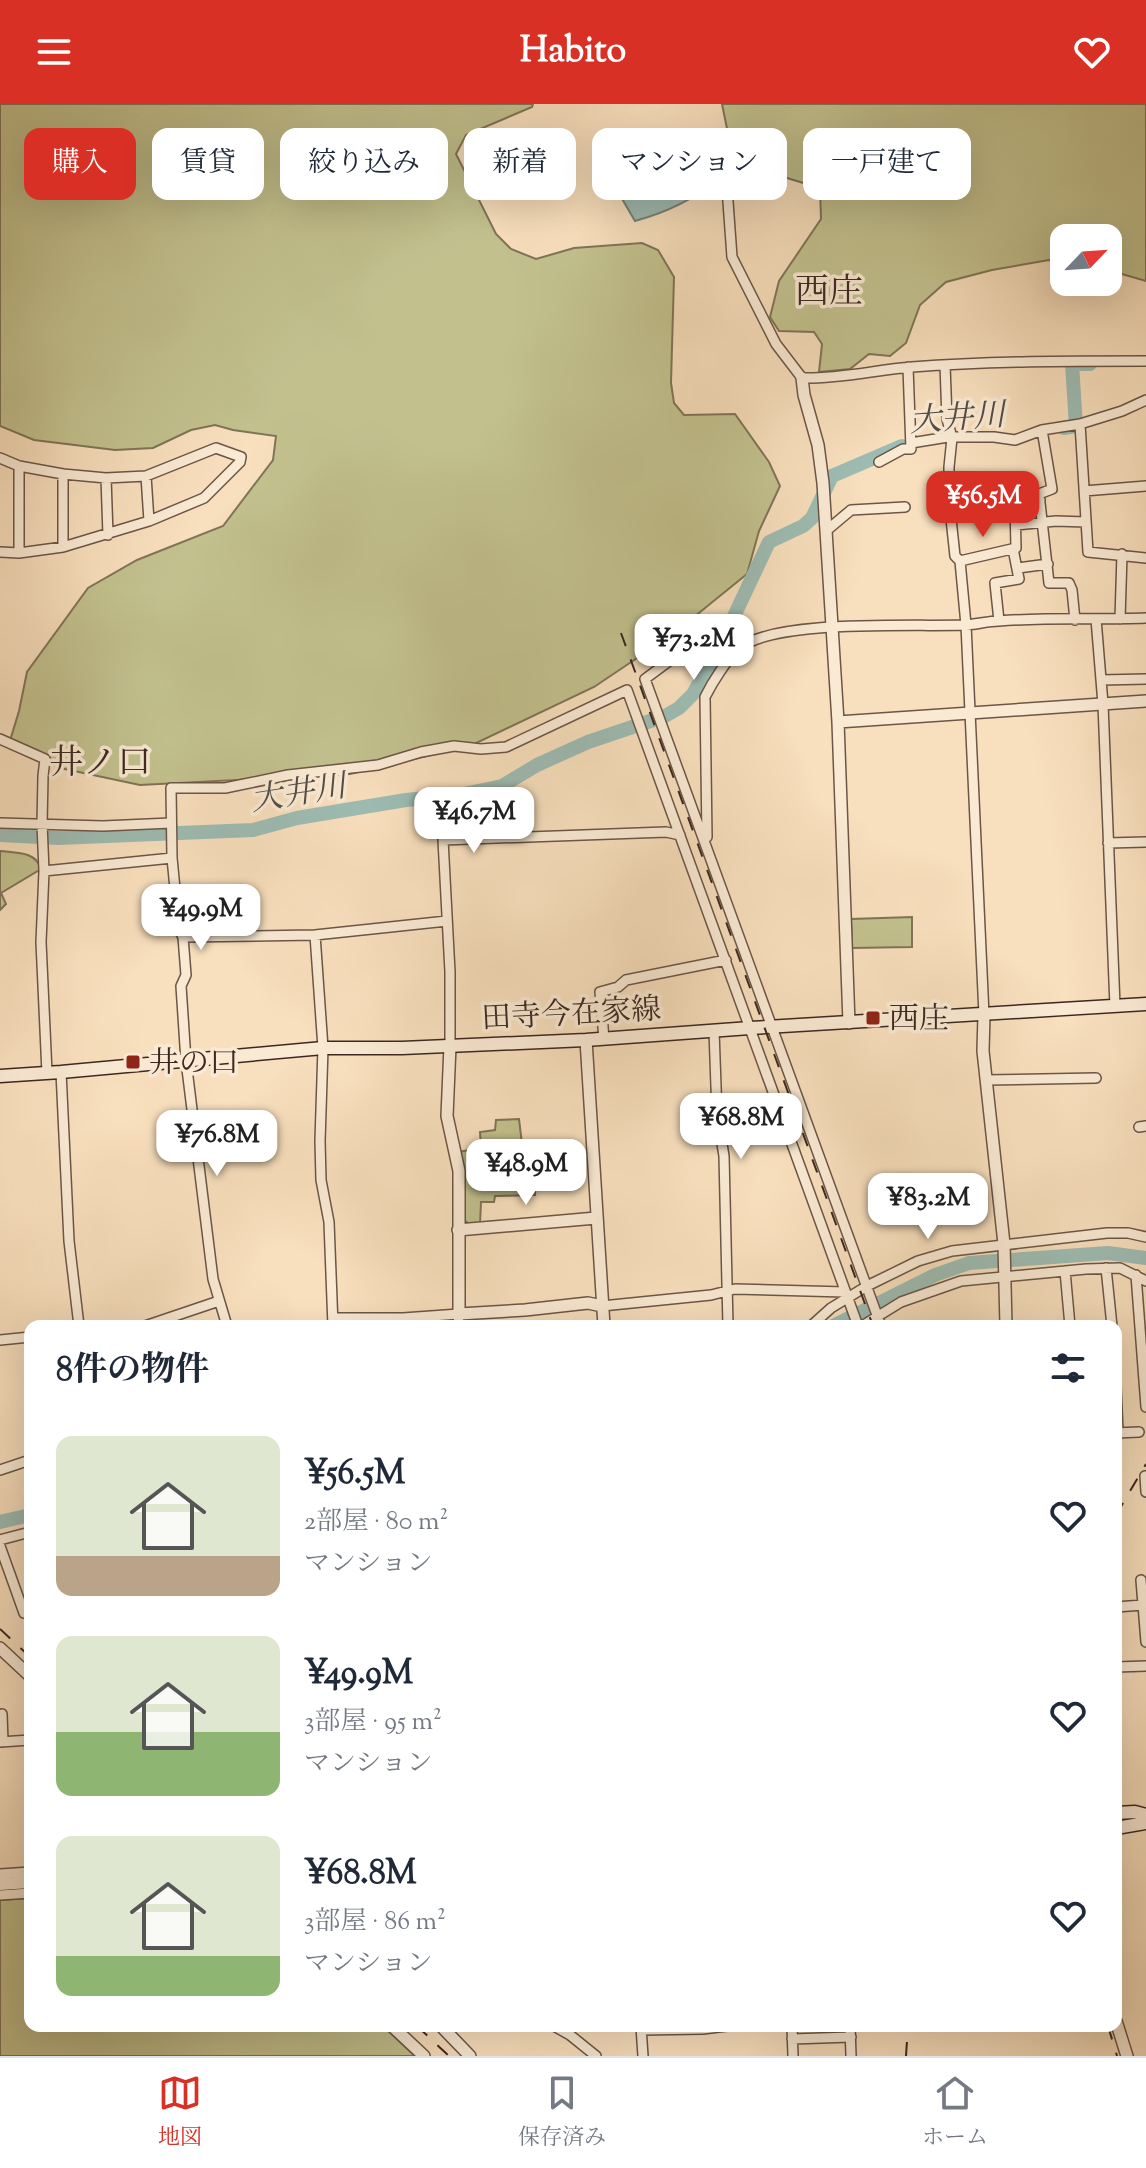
<!DOCTYPE html>
<html lang="ja">
<head>
<meta charset="utf-8">
<style>
	:root { --surface:#fff; --page:#f6f6f7; --text:#1f2937; --muted:#747a83; --line:#e0e1e3; --accent:#d93025 }
	body { margin:0; font-family:"Sorts Mill Goudy","Noto Serif JP",serif; background:var(--page); color:var(--text); height:100vh; display:flex; flex-direction:column; font-size:30px; white-space:nowrap }
	* { box-sizing:border-box; margin:0 }
	p { font-size:26px; color:var(--muted) }
	.icon { flex:none; width:44px; height:44px; fill:none; stroke:currentColor; stroke-width:2; stroke-linecap:round; stroke-linejoin:round }
	.map { position:relative; flex:1; overflow:hidden }
	.panel { position:absolute; left:24px; top:1216px; width:1098px; height:712px; display:flex; flex-direction:column; background:var(--surface); border-radius:16px; box-shadow:0 8px 32px #0002 }
	.panel>* { flex:none }
	.guide { position:absolute; left:24px; top:24px; width:1098px; height:72px; display:flex; gap:16px }
	.needle { width:52px; rotate:65deg }
	.buttons { position:absolute; left:1050px; top:120px; display:grid; gap:16px }
	.buttons a { display:grid; place-items:center; width:72px; height:72px; border-radius:16px; background:var(--surface); box-shadow:0 8px 32px #0002; font-size:40px }
	.price { position:absolute; translate:-50% -68px; padding:0 18px; border-radius:16px; background:#fff; color:#222; font-size:26px; line-height:52px; filter:drop-shadow(0 2px 4px #0008) }
	.price::after { content:''; position:absolute; left:50%; top:48px; width:24px; height:18px; margin-left:-12px; background:inherit; clip-path:polygon(0 0,100% 0,50% 100%) }
	.price.active { background:var(--accent); color:#fff }
	ul { padding:0; list-style:none }
	li { display:flex; align-items:center; gap:24px; height:200px; padding:0 32px }
	li span { display:grid; place-items:center; flex:none; width:224px; height:160px; border-radius:16px; color:#555 }
	li>.icon { margin-inline-start:auto }
	span .icon { width:96px; height:96px; fill:#fffc; stroke-width:1 }
	li b { font-size:34px }
	h2 { display:flex; justify-content:space-between; align-items:center; height:96px; padding:0 32px; font-size:34px }
	.chip { padding:0 28px; border-radius:16px; background:var(--surface); box-shadow:0 8px 32px #0002; font-size:28px; line-height:72px }
	.chip.active { background:var(--accent); color:#fff }
	header { display:flex; justify-content:space-between; align-items:center; height:104px; padding:0 32px; background:var(--accent); color:#fff; font-size:36px; font-weight:700 }
	.tab-bar { display:flex; justify-content:space-around; align-items:center; height:112px; border-top:2px solid var(--line); background:var(--surface); font-size:22px; color:var(--muted) }
	.tab-bar a { display:grid; justify-items:center; gap:4px }
	.tab-bar .active { color:var(--accent) }
	.map>svg:first-child { display:block }
	.green { fill:#c2c18e; stroke:#7f7457; stroke-width:2 }
	.water { fill:#9dbcb3; stroke:#768178; stroke-width:2 }
	.lines { fill:none; stroke-linecap:round; stroke-linejoin:round }
	.river { stroke:#9dbcb3; stroke-width:14 }
	.minor-casing { stroke:#6b5647; stroke-width:12 }
	.tertiary-casing { stroke:#6b5647; stroke-width:14 }
	.secondary-casing { stroke:#3c2820; stroke-width:15 }
	.minor { stroke:#faead4; stroke-width:9 }
	.tertiary { stroke:#faead4; stroke-width:11 }
	.secondary { stroke:#faead4; stroke-width:12 }
	.rail { stroke:#3c2820; stroke-width:2; stroke-dasharray:14 14; stroke-linecap:butt }
	.poi-dot { fill:#8f2418; stroke:#faead4; stroke-width:3 }
	.labels { text-anchor:middle; stroke-width:7; stroke-linejoin:round; paint-order:stroke }
	.street-label { font-size:30px; fill:#3c2820; stroke:#faead4 }
	.poi-label { font-size:30px; fill:#3c2820; stroke:#faead4; text-anchor:start }
	.water-label { font-size:32px; font-style:italic; fill:#544d45; stroke:#faead4 }
	.quarter-label { font-size:34px; fill:#3c2820; stroke:#faead4 }
</style>
</head>
<body>
<header><svg class="icon" aria-label="menu" viewBox="0 0 24 24"><path d="M4 6h16M4 12h16M4 18h16"/></svg>Habito<svg class="icon" aria-label="heart" viewBox="0 0 24 24"><path d="M12 20l-8-8c-3-5 5-10 8-4 3-6 11-1 8 4z"/></svg></header>
<div class="map">
<svg width="1146" height="1952" viewBox="0 0 1146 1952">
	<rect width="100%" height="100%" fill="#f8dfbd"/>
	<filter id="stains"><feTurbulence type="fractalNoise" baseFrequency=".0025" numOctaves="4"/><feColorMatrix values="0 0 0 0 .2 0 0 0 0 .09 0 0 0 0 .02 0 0 0 .5 -.17"/></filter>
	<radialGradient id="worn" r=".72"><stop offset=".6" stop-color="#630" stop-opacity="0"/><stop offset="1" stop-color="#630" stop-opacity=".3"/></radialGradient>
	<path class="green" d="M0,0H533L532,3L466,31L456,50L496,130L511,145L536,155L574,144L642,139L658,146L674,173L671,279L674,299L684,311L735,310L769,358L780,382L759,427L747,470L673,530L594,583L470,642L350,670L140,681L60,664L9,640L19,607L27,568L88,484L137,456L223,422L273,356L276,332L233,326L215,321L191,326L153,344L115,346L34,336L0,322Z
		M722,0H1146V177L1108,166V134H1064V159L1049,156L992,166L946,178L920,201L906,239L890,252L869,250L850,265L819,268L822,240L814,228L779,227L770,213L779,177L821,115L820,84L767,68L749,92L734,88L736,69Z
		M0,747C16,749 36,747 41,765L1,789L6,800L0,806Z
		M912,813V843L852,844L851,815Z
		M519,1015L522,1040H535V1091L495,1092L494,1098H481L480,1120H469L462,1114L458,1048L481,1044L480,1028L495,1026L496,1016Z
		M30,1794V1922H383L415,1952H0V1796Z"/>
	<path class="water" d="M688,30L715,77C692,97 664,109 635,117L617,86L615,79C629,52 660,39 688,30Z"/>
	<g class="lines">
		<path class="river" d="M1064,324L1076,322L1072,260H1090
			M0,731L58,734L253,726L297,714L406,696L464,690L502,682L537,661L588,638L665,612L679,604L693,590L720,542L769,438L803,422L812,414L832,372L902,342
			M833,1222L935,1171L969,1159L1108,1149L1146,1154
			M0,1418L30,1411"/>
		<g class="minor-casing">
			<path id="minor" d="M726,70L732,153L776,240L802,274C839,275 875,266 912,263C990,257 1068,257 1146,257
				M945,261L947,315L952,334L949,363V396L955,452L960,457L966,521L984,911
				M1080,320L1088,448L1146,454
				M1042,326L1052,385L1039,390L1049,479H1069L1072,486L1075,516
				M911,339L948,333H994L1015,336L1042,326L1080,320L1122,307L1146,296
				M0,354L19,362L63,370L106,374L146,372L216,344L241,353L240,358L204,394L149,417L63,443L19,449L0,448
				M879,358L903,345H911L908,263
				M146,372L149,417
				M106,374L108,431
				M950,387L981,384L983,393L1013,389L1015,400L1016,444L960,457
				M1084,387L1146,382
				M1015,400L1040,396
				M1016,421L1056,417L1086,418
				M826,427L851,406L905,403
				M63,443V370
				M19,449V362
				M1018,464L1048,460
				M1096,515L1103,600L1115,902
				M1120,515L1122,450
				M999,517L995,479L1019,475L1013,445
				M748,539L745,536H735L716,527L714,521L694,520L676,552L645,575L881,1222
				M1101,576L1146,575
				M0,635L45,655L43,672L42,720L44,767L41,838L47,969
				M0,719L103,722L171,719
				M707,733L705,593C712,579 728,553 740,544C775,515 915,523 963,521C975,521 987,517 999,517C1048,513 1097,516 1146,514
				M1108,739L1146,738
				M44,767L172,754
				M315,831L323,944L320,1037L321,1076L329,1118L333,1222
				M183,833L315,831L447,817
				M714,927L717,1010L724,1052L728,1222
				M604,935L600,888L618,883L626,876L726,856
				M450,942V868L443,736L666,728L680,731
				M61,968L69,1137L79,1222
				M986,976L1096,974
				M1139,1023L1146,1022
				M1106,1164L1112,1222
				M1065,1167L1070,1222
				M1136,1171L1146,1303
				M602,1202L711,1191L735,1185L845,1188
				M333,1214H403L459,1210L458,1222
				M145,1222L219,1197
				M227,1222L213,1175L186,957L181,882L186,871L183,833L179,826L172,754L171,684H225L288,671L378,661L421,648L454,642L481,645L506,643L627,586L858,1222
				M811,1222L831,1204L867,1182L918,1157L952,1147L1107,1129H1128L1146,1133
				M862,1222L901,1198L961,1177L1086,1165L1120,1164L1146,1177
				M0,1236L30,1233
				M1116,1283L1118,1328
				M1116,1329L1139,1328
				M0,1366L30,1356
				M1145,1372L1146,1388
				M0,1436L30,1428
				M0,1442L24,1509H30
				M1141,1476L1146,1538
				M1116,1503L1143,1501
				M1116,1563L1146,1562
				M2,1610L3,1638
				M0,1638L30,1636
				M0,1770L30,1768
				M0,1791L30,1789
				M554,1922L570,1931L596,1952
				M792,1922L793,1952
				M850,1922L851,1952
				M641,1923L643,1952
				M642,1926L703,1925L727,1922
				M792,1935L851,1933"/>
		</g>
		<g class="tertiary-casing">
			<path id="tertiary" d="M802,274L804,291L818,341L823,379L838,618L849,919
				M838,618L1146,597
				M984,911L983,947L1004,1140L1006,1222
				M586,936L604,1222
				M450,942L447,1012L459,1067V1210L525,1206L588,1199L602,1202
				M458,1126L596,1114
				M0,1544L30,1572
				M1116,1917L1127,1952
				M392,1922L424,1952
				M441,1922L470,1952"/>
		</g>
		<g class="secondary-casing">
			<path id="secondary" d="M0,972L61,968L323,944H402L586,936L750,924L1146,900
				M1116,1709L1135,1708L1146,1711
				M1116,1724L1146,1719
				M0,1780L30,1778"/>
		</g>
		<use href="#minor" class="minor"/>
		<use href="#tertiary" class="tertiary"/>
		<use href="#secondary" class="secondary"/>
		<path class="rail" d="M621,529L873,1222
			M1116,1411L1146,1360
			M0,1525L30,1553
			M417,1922L449,1952
			M1108,1922L1117,1952
			M906,1952L908,1922"/>
	</g>
	<g class="poi-dot">
		<rect x="865" y="906" width="16" height="16" rx="4"/>
		<rect x="125" y="950" width="16" height="16" rx="4"/>
	</g>
	<g class="labels">
		<g class="street-label">
			<text transform="translate(571 909) rotate(-3)" y="10">田寺今在家線</text>
		</g>
		<g class="poi-label">
			<text x="889" y="924">西庄</text>
			<text x="149" y="968">井の口</text>
		</g>
		<g class="water-label">
			<text transform="translate(957 313) rotate(-4)" y="11">大井川</text>
			<text transform="translate(298 688) rotate(-9)" y="11">大井川</text>
		</g>
		<g class="quarter-label">
			<text x="829" y="198">西庄</text>
			<text x="100" y="669">井ノ口</text>
		</g>
	</g>
	<rect width="100%" height="100%" filter="url(#stains)"/>
	<rect width="100%" height="100%" fill="url(#worn)"/>
</svg>
<div class="buttons">
<a><svg class="needle" viewBox="-14 -14 28 28"><path d="M0-13l5 13h-10z" fill="#e53935"/><path d="M0 13l5-13h-10z" fill="#747a83"/></svg></a>
</div>
<b class="price active" style="left:983px;top:435px">¥56.5M</b>
<b class="price" style="left:694px;top:578px">¥73.2M</b>
<b class="price" style="left:474px;top:751px">¥46.7M</b>
<b class="price" style="left:201px;top:848px">¥49.9M</b>
<b class="price" style="left:741px;top:1057px">¥68.8M</b>
<b class="price" style="left:217px;top:1074px">¥76.8M</b>
<b class="price" style="left:526px;top:1103px">¥48.9M</b>
<b class="price" style="left:928px;top:1137px">¥83.2M</b>
<div class="guide">
<a class="chip active">購入</a>
<a class="chip">賃貸</a>
<a class="chip">絞り込み</a>
<a class="chip">新着</a>
<a class="chip">マンション</a>
<a class="chip">一戸建て</a>
</div>
<section class="panel">
<h2>8件の物件<svg class="icon" aria-label="filters" viewBox="0 0 24 24"><path d="M4 7h16M4 17h16"/><circle cx="9" cy="7" r="2"/><circle cx="15" cy="17" r="2"/></svg></h2>
<ul>
<li><span style="background:linear-gradient(#dfe7d0 75%,#b9a48a 0)"><svg class="icon" aria-label="home" viewBox="0 0 24 24"><path d="M3 11l9-7 9 7M6 9v11h12V9"/></svg></span><div><b>¥56.5M</b><p>2部屋 · 80 m²</p><p>マンション</p></div><svg class="icon" aria-label="heart" viewBox="0 0 24 24"><path d="M12 20l-8-8c-3-5 5-10 8-4 3-6 11-1 8 4z"/></svg></li>
<li><span style="background:linear-gradient(#dfe7d0 60%,#8fb573 0)"><svg class="icon" aria-label="home" viewBox="0 0 24 24"><path d="M3 11l9-7 9 7M6 9v11h12V9"/></svg></span><div><b>¥49.9M</b><p>3部屋 · 95 m²</p><p>マンション</p></div><svg class="icon" aria-label="heart" viewBox="0 0 24 24"><path d="M12 20l-8-8c-3-5 5-10 8-4 3-6 11-1 8 4z"/></svg></li>
<li><span style="background:linear-gradient(#dfe7d0 75%,#8fb573 0)"><svg class="icon" aria-label="home" viewBox="0 0 24 24"><path d="M3 11l9-7 9 7M6 9v11h12V9"/></svg></span><div><b>¥68.8M</b><p>3部屋 · 86 m²</p><p>マンション</p></div><svg class="icon" aria-label="heart" viewBox="0 0 24 24"><path d="M12 20l-8-8c-3-5 5-10 8-4 3-6 11-1 8 4z"/></svg></li>
</ul>
</section>
</div>
<nav class="tab-bar">
<a class="active"><svg class="icon" aria-label="map" viewBox="0 0 24 24"><path d="M3 6l6-2 6 2 6-2v14l-6 2-6-2-6 2zM9 4v14M15 6v14"/></svg>地図</a>
<a><svg class="icon" aria-label="saved" viewBox="0 0 24 24"><path d="M7 4h10v16l-5-4-5 4z"/></svg>保存済み</a>
<a><svg class="icon" aria-label="home" viewBox="0 0 24 24"><path d="M3 11l9-7 9 7M6 9v11h12V9"/></svg>ホーム</a>
</nav>
</body>
</html>
